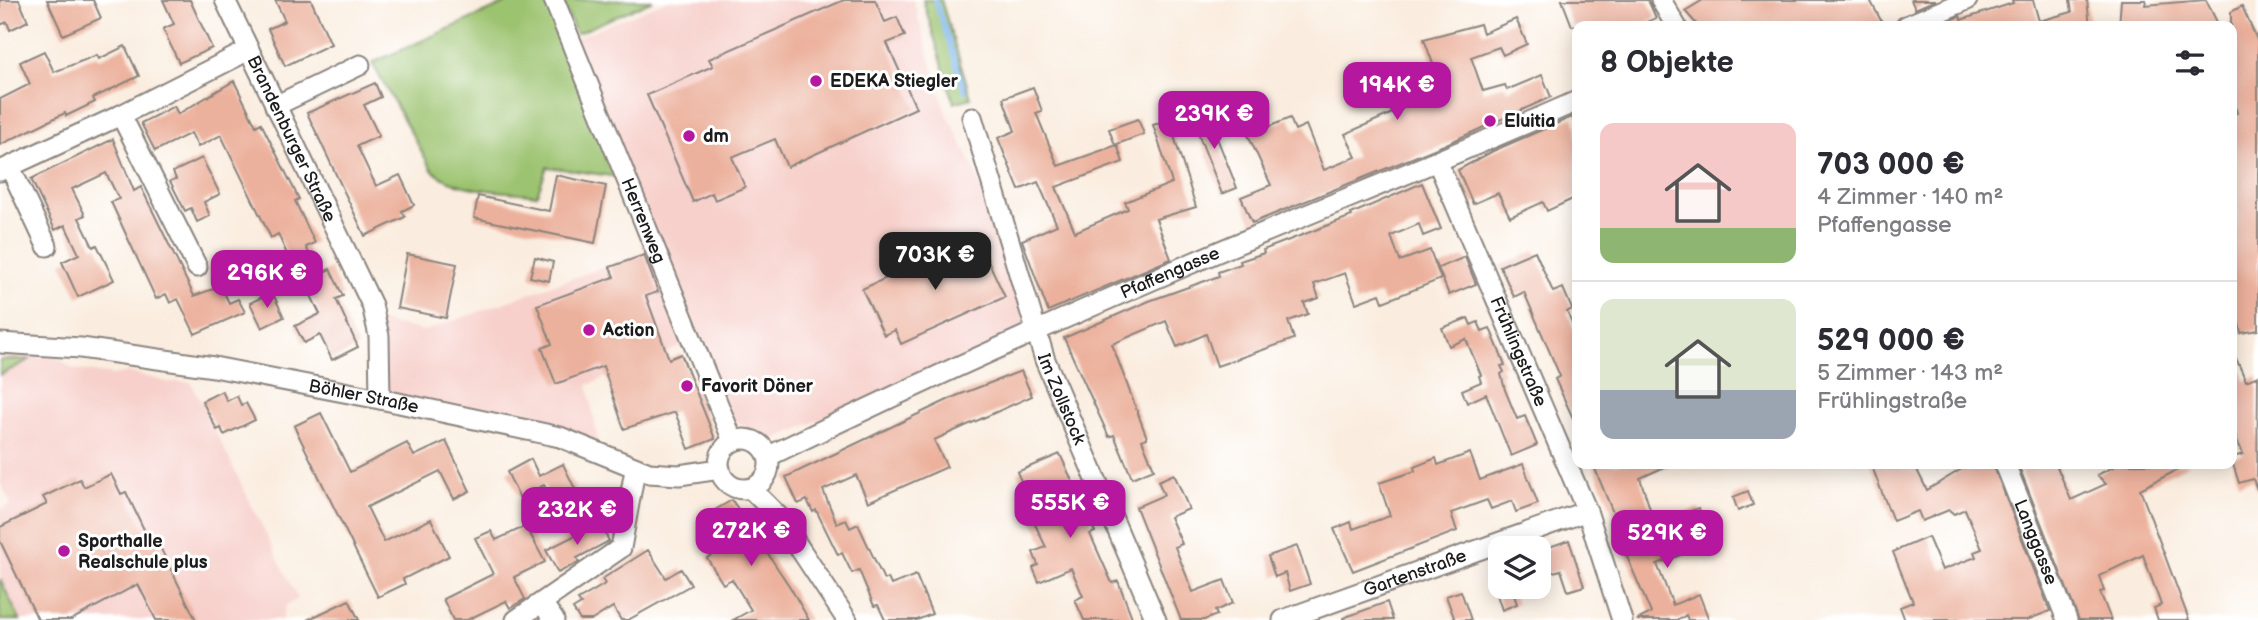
<!DOCTYPE html>
<html lang="de">
<head>
<meta charset="utf-8">
<style>
	:root { --surface:#fff; --page:#f2f2f3; --text:#2b2b33; --muted:#7c7c81; --line:#e1e1e2; --accent:#b5179e }
	body { margin:0; font-family:"Balsamiq Sans",sans-serif; background:var(--page); color:var(--text); height:100vh; display:flex; flex-direction:column; font-size:26px; white-space:nowrap }
	* { box-sizing:border-box; margin:0 }
	p { font-size:23px; color:var(--muted) }
	.icon { flex:none; width:38px; height:38px; fill:none; stroke:currentColor; stroke-width:2; stroke-linecap:round; stroke-linejoin:round }
	.map { position:relative; flex:1; overflow:hidden }
	.side { position:absolute; left:1572px; top:21px; width:665px; height:448px; display:flex; flex-direction:column; background:var(--surface); border-radius:14px; box-shadow:0 4px 18px #0003 }
	.side>* { flex:none }
	.tools { position:absolute; left:1488px; top:536px; display:grid; gap:14px }
	.tools a { display:grid; place-items:center; width:63px; height:63px; border-radius:14px; background:var(--surface); box-shadow:0 4px 18px #0003; font-size:35px }
	.price { position:absolute; translate:-50% -60px; padding:0 16px; border-radius:14px; background:var(--accent); color:#fff; font-size:23px; line-height:46px; filter:drop-shadow(0 2px 4px #0008) }
	.price::after { content:''; position:absolute; left:50%; top:42px; width:21px; height:16px; margin-left:-10px; background:inherit; clip-path:polygon(0 0,100% 0,50% 100%) }
	.price.selected { background:#222; color:#fff }
	ul { padding:0; list-style:none }
	li { display:flex; align-items:center; gap:21px; height:175px; padding:0 28px }
	li+li { border-top:2px solid var(--line) }
	li span { display:grid; place-items:center; flex:none; width:196px; height:140px; border-radius:14px; color:#555 }
	li>.icon { margin-inline-start:auto }
	span .icon { width:84px; height:84px; fill:#fffc; stroke-width:1 }
	li b { font-size:30px }
	h2 { display:flex; justify-content:space-between; align-items:center; height:84px; padding:0 28px; font-size:30px }
	.map>svg:first-child { display:block }
	.built { fill:#f7d0cb }
	.green { fill:#9cc36f; stroke:#5c7046; stroke-width:2 }
	.lines { fill:none; stroke-linecap:round; stroke-linejoin:round }
	.stream { stroke:#81b8f1; stroke-width:5 }
	.building { fill:#ecb19c }
	.minor-casing { stroke:#8b847e; stroke-width:23 }
	.minor { stroke:#fff; stroke-width:19 }
	.poi-dot { fill:#b5179e; stroke:#fff; stroke-width:2.5 }
	.labels { text-anchor:middle; stroke-width:6; stroke-linejoin:round; paint-order:stroke }
	.poi-label { font-size:18px; font-weight:bold; fill:#1c1c1c; stroke:#fff; text-anchor:start }
	.street-label { font-size:18px; fill:#1c1c1c; stroke:#fff }
</style>
</head>
<body>
<div class="map">
<svg width="2258" height="620" viewBox="0 0 2258 620">
	<rect width="100%" height="100%" fill="#fff"/>
	<filter id="ink" filterUnits="userSpaceOnUse"><feTurbulence type="fractalNoise" baseFrequency=".0143" numOctaves="2"/><feDisplacementMap in="SourceGraphic" scale="14" xChannelSelector="R" yChannelSelector="G"/><feConvolveMatrix kernelMatrix="1 2 1 2 8 2 1 2 1" color-interpolation-filters="sRGB"/></filter>
	<filter id="wash" filterUnits="userSpaceOnUse"><feTurbulence type="fractalNoise" baseFrequency=".00686" numOctaves="4" result="noise"/><feDisplacementMap in="SourceGraphic" scale="28" xChannelSelector="R" yChannelSelector="G"/><feGaussianBlur stdDeviation="1.57" result="paint"/><feColorMatrix in="noise" values="0 0 0 0 0 0 0 0 0 0 0 0 0 0 0 0 0 1.4 0 .05"/><feComposite in="paint" operator="in"/></filter>
	<g filter="url(#wash)">
		<rect width="100%" height="100%" fill="#faeddf"/>
		<path class="built" d="M668,0H913L945,110L976,172L1027,330L768,442L735,420L696,340L588,385L598,442L387,392L369,319L425,331L645,252L566,42Z
			M0,354L58,358L73,369L113,375L128,372L167,382H191L298,599L286,605L282,620H20L0,579V510L11,504L0,482Z"/>
		<path class="green" d="M513,0H548L619,177L547,167L537,195C505,190 456,193 432,170L372,63Z
			M562,0H653L576,34Z
			M923,0H941L971,98L954,103Z
			M31,359L0,375V360Z
			M0,579L20,620H0Z"/>
		<g class="lines">
			<path class="stream" d="M935,0L965,91"/>
		</g>
		<g id="blocks">
			<path class="building" d="M0,0H19L28,21L10,30L7,22L0,25Z
				M47,0H93L101,18L63,35Z
				M163,0H190L212,48L179,63L163,29L174,24Z
				M275,0H311L331,44L285,66L268,29L285,21Z
				M844,0H875L885,22L897,17L905,36L887,43L916,108L787,167L775,139L732,157L745,187L715,200L712,193L693,202L647,95L713,66L709,59Z
				M1562,0H1648L1656,18L1638,26H1572Z
				M1703,0H1870L1884,26H1698L1685,11Z
				M1911,0H1936L1915,9Z
				M2012,0H2033L2039,21L2072,12L2070,0H2087L2090,26H1937L1960,16L1961,20L2013,3Z
				M2121,0H2146L2145,5L2206,0L2219,26H2119Z
				M2242,6L2258,42V330L2241,333L2238,318L2231,320V114L2237,113L2231,86V12Z
				M1516,19L1527,44L1503,55L1499,47L1471,57L1483,91L1505,85L1507,90L1542,75L1551,97L1444,145L1252,223L1241,197L1271,185L1248,135L1290,118L1295,130L1306,125L1324,170L1356,157L1345,134L1404,108L1393,81L1433,64L1424,39L1480,24L1483,33Z
				M125,46L139,76L93,98L95,102L66,116L65,113L0,145V99L30,84L20,62L44,51L54,72L97,55L99,59Z
				M234,81L256,126L261,123L299,199L295,201L315,243L306,247L319,274L330,269L343,296L336,299L358,347L332,360L320,335L304,343L295,326L320,314L304,281L286,290L279,277L294,270L278,234L271,238L221,135L198,147L191,133L155,151L141,123L174,106L178,114Z
				M375,83L381,97L364,105L379,136L357,146L376,186L400,175L414,205L402,211L405,217L365,236L307,113Z
				M1033,87L1042,111L1036,113L1058,166L1117,145L1123,162L1056,187L1075,232L1128,209L1125,202L1172,183L1153,125L1169,120L1196,207L1156,219L1171,259L1048,311L1022,240L1057,225L1038,182L1019,190L998,138L1015,131L1003,98Z
				M1205,108L1237,188L1222,194L1190,113Z
				M1572,117L1577,127V197L1547,211L1543,202L1510,217L1498,193L1473,204L1458,170L1493,151Z
				M1138,119L1144,134L1115,145L1109,129Z
				M113,139L134,191L141,187L194,296L221,286L229,303L238,299L245,312L195,334L178,299L170,303L166,294L156,299L111,202L119,199L106,173L72,189L85,215L79,218L93,247L97,245L114,280L78,297L62,262L79,254L65,225L55,230L31,179Z
				M202,158L220,194L204,202L210,216L197,222L191,208L185,211L170,181L176,179L173,172Z
				M556,175L606,186L595,243L474,218L478,196L549,211Z
				M1422,183L1441,229L1423,236L1419,224L1391,236L1400,261L1430,250L1441,279L1383,302L1380,294L1356,303L1345,273L1314,284L1319,298L1304,303L1308,314L1288,321L1294,339L1217,366L1206,334L1177,347L1166,321L1112,344L1147,438L1142,440L1154,469L1132,478L1114,435L1109,437L1064,338L1149,301L1219,276L1218,272L1241,264L1240,261L1264,253L1263,250L1352,216L1351,214Z
				M977,237L1005,297L901,344L895,330L884,335L862,289Z
				M1535,251L1553,292L1563,288L1572,309L1567,312L1577,335V427L1555,379L1560,376L1524,292L1514,297L1500,266Z
				M407,254L457,264L446,318L397,308Z
				M644,255L658,292L646,296L669,359L681,354L715,439L689,449L675,412L624,429L603,366L556,384L542,348L552,344L537,305L614,277L610,267Z
				M535,257L553,262L549,281L530,277Z
				M1465,257L1476,284L1449,295L1438,268Z
				M272,292L284,317L262,328L250,303Z
				M1468,318L1471,325L1478,322L1482,331L1490,328L1505,365L1501,366L1504,372L1501,374L1505,390L1517,419L1525,416L1537,445L1511,456L1486,394L1467,403L1462,390L1481,382L1479,376L1481,375L1466,339L1449,346L1442,328Z
				M2231,347L2246,381L2258,376L2257,490L2253,479L2239,483L2231,458L2243,454L2231,426Z
				M1021,371L1032,396L934,440L947,467L868,502L856,475L823,490L837,524L846,520L850,528L858,524L884,580L888,578L891,585L916,575L932,614L917,620H885L878,605L874,606L859,570L852,573L842,553L838,555L816,510L813,512L807,500L798,504L786,477L956,396Z
				M222,391L227,401L237,396L241,405L246,403L255,420L224,435L221,428L217,430L202,401Z
				M321,413L350,472L407,443L414,456L446,441L470,491L454,499L440,471L367,507L384,542L431,519L449,556L403,579L405,584L378,597L294,426Z
				M1470,453L1480,480L1523,464L1538,504L1516,512L1512,501L1491,509L1487,500L1451,513L1457,531L1353,571L1334,529L1351,522L1353,529L1390,516L1379,483L1415,471L1414,467L1436,458L1438,465Z
				M1060,454L1095,532L1090,534L1112,583L1118,581L1133,620H1084L1075,600L1083,596L1071,568L1039,582L1033,568L1038,565L1033,552L1046,547L1026,506L1031,504L1017,472Z
				M531,459L539,476L563,464L580,499L557,511L544,485L519,497L507,472Z
				M1593,464H1671L1640,478L1651,512L1618,525Z
				M1871,464H1914L1927,490L1970,464H1993L2050,611L2027,620H1905L1900,607L1913,602L1893,552L1928,537L1942,570L1976,557L1974,552L1982,549L1965,509L1954,514L1949,510L1922,521L1918,511L1893,521Z
				M2018,464H2056L2071,500L2106,484L2097,475L2119,464H2189L2140,489L2189,620H2158L2154,608L2161,605L2143,555L2099,576L2104,591L2100,592L2111,620H2079Z
				M111,474L121,494L126,492L149,540L155,537L196,620H156L138,584L71,620H38L0,541V527L47,504L43,497L80,479L84,487Z
				M1174,474L1189,509L1170,517L1182,544L1175,547L1193,592L1224,580L1233,603L1215,611L1217,615L1204,620H1181L1136,507L1164,495L1158,481Z
				M1748,491L1753,505L1738,511L1733,497Z
				M732,500L790,587L809,620H733L751,610L732,579L723,584L707,558L722,548L703,517Z
				M1699,508L1704,522L1688,529L1696,549L1657,564L1673,605L1699,594L1709,620H1688L1686,615L1678,620H1637L1651,613L1625,552L1667,536L1662,521Z
				M600,523L609,541L577,558L579,562L558,573L546,550Z
				M526,526L545,562L514,577L525,599L510,608L506,601L467,620H453L443,599L493,574L475,538L491,531L496,540Z
				M1569,540L1584,586L1568,591L1561,570L1538,576V551Z
				M1297,546L1310,584L1290,591L1285,573L1275,577L1268,556Z
				M648,550L666,578L681,569L691,585L628,620H621L613,607L592,620H580L573,609L581,604L578,600L605,584L602,579Z
				M1494,586H1511L1517,604L1502,610Z
				M1461,591L1471,620H1455L1446,596Z
				M349,600L359,620H307Z
				M1387,602L1393,620H1343V618Z"/>
		</g>
	</g>
	<g filter="url(#ink)">
		<use href="#blocks" fill-opacity="0" stroke="#8b847e" stroke-width="2"/>
		<g class="lines">
			<g class="minor-casing">
				<g id="minor">
					<path id="s1" d="M225,0L372,305L379,336L380,399"/>
					<path id="s2" d="M554,0L733,441"/>
					<path d="M1661,0L1676,26"/>
					<path d="M1906,26L1967,0"/>
					<path d="M275,106L360,65"/>
					<path d="M121,115L197,267"/>
					<path id="s3" d="M972,117L1045,360L1156,620"/>
					<path id="s4" d="M1438,163L1587,511L1622,620"/>
					<path d="M10,167L47,246"/>
					<path d="M0,171L121,115L249,50"/>
					<path id="s5" d="M0,343L81,348L214,367L380,399L560,437L649,473L679,475L720,469"/>
					<circle cx="744" cy="464" r="25"/>
					<path id="s6" d="M769,456C908,388 1049,324 1192,263C1320,208 1450,158 1577,101"/>
					<path id="s7" d="M2005,464L2067,620"/>
					<path d="M751,489L779,517L847,620"/>
					<path d="M542,603L554,620"/>
					<path d="M516,620L621,548L635,470"/>
					<path id="s8" d="M1283,620L1587,511"/>
				</g>
			</g>
			<use href="#minor" class="minor"/>
		</g>
	</g>
	<g class="poi-dot">
		<circle cx="816" cy="81" r="7"/>
		<circle cx="1490" cy="121" r="7"/>
		<circle cx="689" cy="136" r="7"/>
		<circle cx="589" cy="330" r="7"/>
		<circle cx="687" cy="386" r="7"/>
		<circle cx="64" cy="551" r="7"/>
	</g>
	<g class="labels">
		<g class="poi-label">
			<text x="830" y="87">EDEKA Stiegler</text>
			<text x="1504" y="127">Eluitia</text>
			<text x="703" y="142">dm</text>
			<text x="603" y="336">Action</text>
			<text x="701" y="392">Favorit Döner</text>
			<text x="78" y="547">Sporthalle<tspan x="78" dy="21">Realschule plus</tspan></text>
		</g>
		<g class="street-label">
			<text dy="6" stroke="none"><textPath href="#s1" startOffset="154">Brandenburger Straße</textPath></text>
			<text dy="6" stroke="none"><textPath href="#s2" startOffset="238">Herrenweg</textPath></text>
			<text dy="6" stroke="none"><textPath href="#s6" startOffset="441">Pfaffengasse</textPath></text>
			<text dy="6" stroke="none"><textPath href="#s4" startOffset="205">Frühlingstraße</textPath></text>
			<text dy="6" stroke="none"><textPath href="#s5" startOffset="368">Böhler Straße</textPath></text>
			<text dy="6" stroke="none"><textPath href="#s3" startOffset="296">Im Zollstock</textPath></text>
			<text dy="6" stroke="none"><textPath href="#s7" startOffset="84">Langgasse</textPath></text>
			<text dy="6" stroke="none"><textPath href="#s8" startOffset="140">Gartenstraße</textPath></text>
		</g>
	</g>
</svg>
<div class="tools">
<a><svg class="icon" aria-label="layers" viewBox="0 0 24 24"><path d="M12 4l9 5-9 5-9-5zM3 14l9 5 9-5"/></svg></a>
</div>
<b class="price" style="left:1397px;top:122px">194K €</b>
<b class="price" style="left:1214px;top:151px">239K €</b>
<b class="price selected" style="left:935px;top:292px">703K €</b>
<b class="price" style="left:267px;top:310px">296K €</b>
<b class="price" style="left:1070px;top:540px">555K €</b>
<b class="price" style="left:577px;top:547px">232K €</b>
<b class="price" style="left:751px;top:568px">272K €</b>
<b class="price" style="left:1667px;top:570px">529K €</b>
<section class="side">
<h2>8 Objekte<svg class="icon" aria-label="filters" viewBox="0 0 24 24"><path d="M4 7h16M4 17h16"/><circle cx="9" cy="7" r="2"/><circle cx="15" cy="17" r="2"/></svg></h2>
<ul>
<li><span style="background:linear-gradient(#f6c9c9 75%,#8fb573 0)"><svg class="icon" aria-label="home" viewBox="0 0 24 24"><path d="M3 11l9-7 9 7M6 9v11h12V9"/></svg></span><div><b>703 000 €</b><p>4 Zimmer · 140 m²</p><p>Pfaffengasse</p></div></li>
<li><span style="background:linear-gradient(#dfe7d0 65%,#9aa5b1 0)"><svg class="icon" aria-label="home" viewBox="0 0 24 24"><path d="M3 11l9-7 9 7M6 9v11h12V9"/></svg></span><div><b>529 000 €</b><p>5 Zimmer · 143 m²</p><p>Frühlingstraße</p></div></li>
</ul>
</section>
</div>
</body>
</html>
